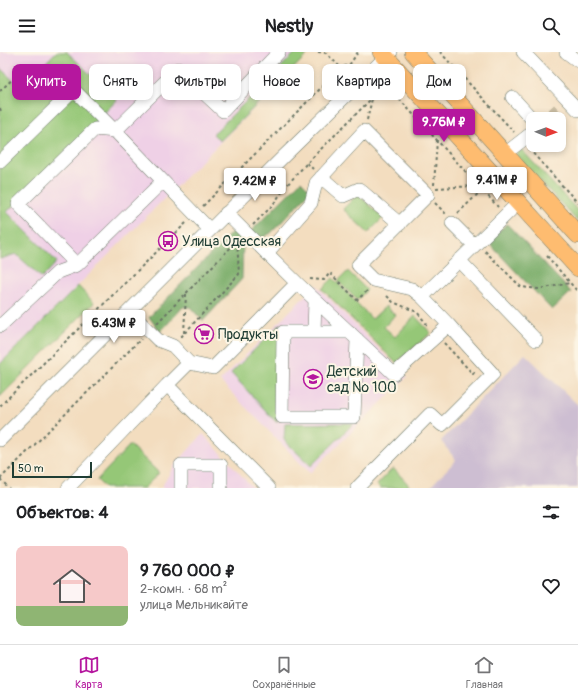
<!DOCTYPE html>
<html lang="ru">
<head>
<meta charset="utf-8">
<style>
	:root { --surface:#fff; --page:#f6f6f6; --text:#202124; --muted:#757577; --line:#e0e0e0; --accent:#b5179e }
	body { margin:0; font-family:Pangolin,sans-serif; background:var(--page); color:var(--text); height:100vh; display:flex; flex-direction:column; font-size:15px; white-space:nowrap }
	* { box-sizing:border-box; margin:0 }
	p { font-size:13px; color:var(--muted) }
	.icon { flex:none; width:22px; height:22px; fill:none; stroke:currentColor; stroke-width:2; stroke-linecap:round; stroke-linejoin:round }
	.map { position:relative; height:436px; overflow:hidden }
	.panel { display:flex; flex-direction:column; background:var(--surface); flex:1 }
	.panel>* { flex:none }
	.guide { position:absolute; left:12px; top:12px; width:554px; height:36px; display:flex; gap:8px }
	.needle { width:26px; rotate:91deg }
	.fabs { position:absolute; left:526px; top:60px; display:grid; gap:8px }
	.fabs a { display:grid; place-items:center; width:40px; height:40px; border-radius:8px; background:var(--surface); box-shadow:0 2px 6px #0003; font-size:20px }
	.scale { position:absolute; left:12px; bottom:10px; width:80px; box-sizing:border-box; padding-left:4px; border:2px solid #1f3d34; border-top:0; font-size:11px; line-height:14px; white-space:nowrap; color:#1f3d34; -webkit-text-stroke:3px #fcf5e5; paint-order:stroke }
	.price { position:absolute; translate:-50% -34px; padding:0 9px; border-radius:4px; background:#fff; color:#222; font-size:13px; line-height:26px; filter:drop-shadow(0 1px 2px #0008) }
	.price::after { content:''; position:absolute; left:50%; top:24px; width:12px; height:9px; margin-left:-6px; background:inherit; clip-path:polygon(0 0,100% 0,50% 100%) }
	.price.selected { background:var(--accent); color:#fff }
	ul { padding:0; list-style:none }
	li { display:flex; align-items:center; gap:12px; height:100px; padding:0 16px }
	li+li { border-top:1px solid var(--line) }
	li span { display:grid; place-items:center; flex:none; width:112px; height:80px; border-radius:8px; color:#555 }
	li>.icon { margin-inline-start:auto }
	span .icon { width:48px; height:48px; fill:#fffc; stroke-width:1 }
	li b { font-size:17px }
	h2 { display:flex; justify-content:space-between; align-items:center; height:48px; padding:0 16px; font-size:17px }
	.pill { padding:0 14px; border-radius:8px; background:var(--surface); box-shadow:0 2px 6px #0003; font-size:14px; line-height:36px }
	.pill.selected { background:var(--accent); color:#fff }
	header { display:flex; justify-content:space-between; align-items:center; height:52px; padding:0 16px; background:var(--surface); font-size:18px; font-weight:700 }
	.tabs { display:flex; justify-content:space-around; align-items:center; height:56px; border-top:1px solid var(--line); background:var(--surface); font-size:11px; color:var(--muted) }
	.tabs a { display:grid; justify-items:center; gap:2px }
	.tabs .selected { color:var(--accent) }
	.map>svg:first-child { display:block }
	.built { fill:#efd0e6 }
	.industrial { fill:#cdbed2 }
	.green { fill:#95c777; stroke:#5a8256 }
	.forest { fill:#78ac68; stroke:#4c744e }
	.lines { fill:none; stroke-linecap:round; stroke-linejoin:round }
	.minor-tunnel { stroke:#c9bda3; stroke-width:13; stroke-dasharray:13 6; stroke-linecap:butt }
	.minor-casing { stroke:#697565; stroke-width:14 }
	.major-casing { stroke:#697565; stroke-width:18 }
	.path { stroke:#697565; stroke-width:2; stroke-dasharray:3 3; stroke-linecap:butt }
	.minor { stroke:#fff; stroke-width:13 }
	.major { stroke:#febc70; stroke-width:17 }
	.labels { text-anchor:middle; stroke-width:4; stroke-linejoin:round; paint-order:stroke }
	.poi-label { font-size:14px; fill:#1f3d34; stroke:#fcf5e5; text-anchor:start }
</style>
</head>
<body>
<header><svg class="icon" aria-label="menu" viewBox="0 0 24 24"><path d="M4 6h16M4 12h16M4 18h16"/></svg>Nestly<svg class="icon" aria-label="search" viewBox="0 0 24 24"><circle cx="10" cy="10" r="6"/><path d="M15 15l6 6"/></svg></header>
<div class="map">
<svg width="578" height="436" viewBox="0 0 578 436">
	<rect width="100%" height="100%" fill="#fcf5e5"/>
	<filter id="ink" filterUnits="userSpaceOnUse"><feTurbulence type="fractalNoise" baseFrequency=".025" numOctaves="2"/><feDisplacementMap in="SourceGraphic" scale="8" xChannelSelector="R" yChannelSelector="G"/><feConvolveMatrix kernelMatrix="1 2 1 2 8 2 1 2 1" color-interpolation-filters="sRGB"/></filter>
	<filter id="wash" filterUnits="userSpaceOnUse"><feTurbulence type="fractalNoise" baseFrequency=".012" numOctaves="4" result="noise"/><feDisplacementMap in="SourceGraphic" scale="16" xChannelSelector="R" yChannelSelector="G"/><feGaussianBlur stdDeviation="0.9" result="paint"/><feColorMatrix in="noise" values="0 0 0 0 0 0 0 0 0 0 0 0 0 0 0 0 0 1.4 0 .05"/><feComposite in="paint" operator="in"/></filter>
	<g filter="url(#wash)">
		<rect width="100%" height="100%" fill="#f3ddbf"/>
		<path class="built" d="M0,0H310L0,312Z
			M316,233L407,325L310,421L220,329Z
			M203,382L253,436H161L174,414Z"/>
		<path class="industrial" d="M525,302L578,353V436H429L456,408L441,389Z"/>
		<path class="green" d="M56,0H67L117,48L7,160L57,210L42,226L16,202L0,207V16L21,36Z
			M296,0H310L220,89L213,82Z
			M521,97L578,159V170L516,103Z
			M358,142L383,166L368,181L343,157Z
			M348,219L367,238L357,248L338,229Z
			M333,226L372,267L386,254L395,263L384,275L395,285L415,264L431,281L396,311L322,237Z
			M78,234L94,251L0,345V312Z
			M280,272L277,371L231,321Z
			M354,371L311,414L284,388L285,372Z
			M130,393L159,421L144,436H105L97,428Z
			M393,416L409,433L407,436H380L377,433Z"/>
		<path class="forest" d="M301,129L311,139L271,181L258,188L250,180Z
			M507,172L571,240L552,258L487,189Z
			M234,178L243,191L242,227L203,269L190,255H183L160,280L149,265Z"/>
	</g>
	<g filter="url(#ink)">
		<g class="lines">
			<path class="minor-tunnel" d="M549,66L563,53"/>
			<g class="minor-casing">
				<path id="minor" d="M523,0L578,58
					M566,0L578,9
					M512,45L533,68
					M547,67L549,66
					M506,101L533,80
					M0,110L74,38L115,79L210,178
					M321,125L343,144L359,137L400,172
					M452,171L474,193
					M267,201L311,151L316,131L364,79L428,143L358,213L373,228L412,237L422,245L449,273L394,322L297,231
					M459,208L536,288
					M77,213L18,152L95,77L115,79L178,17L223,59L279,0
					M422,245L518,151
					M129,259L158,288L173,294L189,311L167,333L269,436
					M0,274L58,220L77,213L163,129
					M314,280L315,248
					M350,280H283L282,365H354L357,287
					M189,311L213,316L297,231L226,161
					M0,388L283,105L391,0
					M68,436L167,333
					M181,436V413H221V436
					M357,436L430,362L442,373L493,322L449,273"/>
			</g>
			<g class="major-casing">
				<path id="major" d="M381,0L578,216
					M413,0L578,183"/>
			</g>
			<path class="path" d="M318,0L326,1L341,16
				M440,0L514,80
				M0,39L20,20
				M0,56L1,60
				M367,68L372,47
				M529,97L578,151
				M307,111L313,117
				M434,133L437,88
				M436,136L478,134
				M435,151L446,162
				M203,154L341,16L350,12L358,0
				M458,161L482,138
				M253,173L272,154L287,133L307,111L372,46L378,41L387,35L402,50L498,155
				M485,199L521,235L539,237L570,231
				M547,204L578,240
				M310,227L324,228L330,221L357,248L368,238
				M387,244L393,250L417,260L429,275
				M157,271L237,189
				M184,281L186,242
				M181,285L239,222L237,189
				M444,291L473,322L475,319
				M0,354L187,170
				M0,427L141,287
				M0,427L9,436"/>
			<use href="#minor" class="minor"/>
			<use href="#major" class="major"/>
		</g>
	</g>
	<defs>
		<g id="bus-ring" transform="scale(1)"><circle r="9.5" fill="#fcf5e5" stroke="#b5179e" stroke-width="1.5"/><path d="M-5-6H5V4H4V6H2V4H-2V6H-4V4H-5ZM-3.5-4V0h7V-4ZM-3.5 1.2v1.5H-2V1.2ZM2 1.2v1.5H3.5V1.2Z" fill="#b5179e"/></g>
		<g id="supermarket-ring" transform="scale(1)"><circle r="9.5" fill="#fcf5e5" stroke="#b5179e" stroke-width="1.5"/><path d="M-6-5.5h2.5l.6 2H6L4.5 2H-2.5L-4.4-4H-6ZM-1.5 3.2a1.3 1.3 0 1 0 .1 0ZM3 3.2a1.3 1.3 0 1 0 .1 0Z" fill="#b5179e"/></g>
		<g id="school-ring" transform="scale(1)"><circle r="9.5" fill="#fcf5e5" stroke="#b5179e" stroke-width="1.5"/><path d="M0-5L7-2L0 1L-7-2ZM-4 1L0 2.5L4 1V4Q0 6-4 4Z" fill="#b5179e"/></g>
	</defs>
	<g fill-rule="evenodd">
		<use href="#bus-ring" x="168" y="189"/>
		<use href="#supermarket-ring" x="204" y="282"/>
		<use href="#school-ring" x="313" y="327"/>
	</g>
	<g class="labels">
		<g class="poi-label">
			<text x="182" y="194">Улица Одесская</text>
			<text x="218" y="287">Продукты</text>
			<text x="327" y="324">Детский<tspan x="327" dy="16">сад № 100</tspan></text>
		</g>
	</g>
</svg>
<div class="fabs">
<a><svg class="needle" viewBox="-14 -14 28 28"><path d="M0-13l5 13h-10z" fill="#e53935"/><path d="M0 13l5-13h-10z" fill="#757577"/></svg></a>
</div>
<div class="scale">50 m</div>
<b class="price selected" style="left:444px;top:91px">9.76M ₽</b>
<b class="price" style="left:497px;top:149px">9.41M ₽</b>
<b class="price" style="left:255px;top:150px">9.42M ₽</b>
<b class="price" style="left:114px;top:292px">6.43M ₽</b>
<div class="guide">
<a class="pill selected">Купить</a>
<a class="pill">Снять</a>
<a class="pill">Фильтры</a>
<a class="pill">Новое</a>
<a class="pill">Квартира</a>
<a class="pill">Дом</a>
</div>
</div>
<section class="panel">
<h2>Объектов: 4<svg class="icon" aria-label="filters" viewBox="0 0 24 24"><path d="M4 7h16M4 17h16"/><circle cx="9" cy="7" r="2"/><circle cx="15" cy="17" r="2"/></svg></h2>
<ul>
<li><span style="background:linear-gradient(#f6c9c9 75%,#8fb573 0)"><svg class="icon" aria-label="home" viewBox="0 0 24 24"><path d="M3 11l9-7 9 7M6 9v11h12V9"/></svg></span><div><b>9 760 000 ₽</b><p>2-комн. · 68 m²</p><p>улица Мельникайте</p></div><svg class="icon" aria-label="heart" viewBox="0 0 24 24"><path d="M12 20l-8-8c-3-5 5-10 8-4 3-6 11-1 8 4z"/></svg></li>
</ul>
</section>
<nav class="tabs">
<a class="selected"><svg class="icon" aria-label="map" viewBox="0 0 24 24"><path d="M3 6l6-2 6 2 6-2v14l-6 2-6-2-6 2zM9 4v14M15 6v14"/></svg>Карта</a>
<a><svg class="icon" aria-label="saved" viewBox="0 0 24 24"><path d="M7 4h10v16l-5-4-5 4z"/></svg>Сохранённые</a>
<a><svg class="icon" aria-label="home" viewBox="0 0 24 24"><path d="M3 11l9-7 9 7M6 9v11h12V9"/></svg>Главная</a>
</nav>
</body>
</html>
